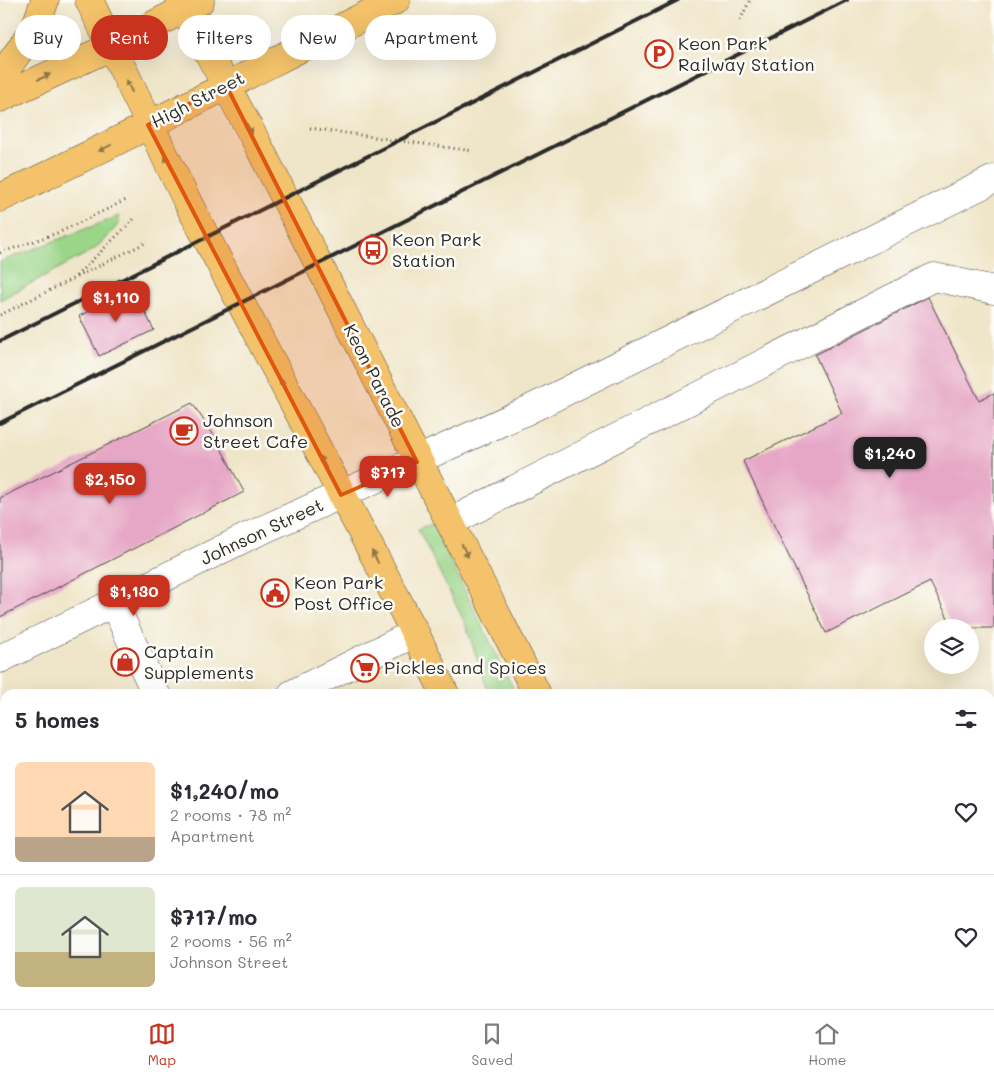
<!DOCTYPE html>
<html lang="en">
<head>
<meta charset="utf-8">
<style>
	:root { --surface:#fff; --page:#f7f7f7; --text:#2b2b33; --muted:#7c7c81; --line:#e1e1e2; --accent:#c8321e }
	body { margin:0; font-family:Mali,sans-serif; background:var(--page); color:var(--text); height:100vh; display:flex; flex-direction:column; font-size:19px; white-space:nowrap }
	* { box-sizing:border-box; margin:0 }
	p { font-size:16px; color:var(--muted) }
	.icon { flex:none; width:28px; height:28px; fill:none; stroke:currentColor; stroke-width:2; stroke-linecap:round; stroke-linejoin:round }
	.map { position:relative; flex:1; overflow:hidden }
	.drawer { position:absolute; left:0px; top:689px; width:995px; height:321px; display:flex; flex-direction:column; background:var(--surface); border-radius:15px 15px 0 0; box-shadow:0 5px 20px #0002 }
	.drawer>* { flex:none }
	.hud { position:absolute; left:15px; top:15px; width:500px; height:45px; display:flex; gap:10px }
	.controls { position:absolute; left:924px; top:619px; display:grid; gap:10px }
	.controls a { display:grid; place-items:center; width:55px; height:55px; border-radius:50%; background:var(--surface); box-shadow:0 5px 20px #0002; font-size:25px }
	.price { position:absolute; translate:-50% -42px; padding:0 11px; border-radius:10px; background:var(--accent); color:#fff; font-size:16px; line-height:32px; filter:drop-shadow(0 1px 2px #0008) }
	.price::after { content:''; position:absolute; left:50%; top:30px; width:15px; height:11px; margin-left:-8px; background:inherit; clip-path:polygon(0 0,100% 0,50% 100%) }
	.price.active { background:#222; color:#fff }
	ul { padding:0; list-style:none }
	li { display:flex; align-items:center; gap:15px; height:125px; padding:0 15px }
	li+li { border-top:1px solid var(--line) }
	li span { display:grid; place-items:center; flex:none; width:140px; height:100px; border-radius:8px; color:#555 }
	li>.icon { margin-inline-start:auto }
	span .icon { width:60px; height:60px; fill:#fffc; stroke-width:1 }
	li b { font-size:21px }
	h2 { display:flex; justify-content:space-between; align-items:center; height:60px; padding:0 15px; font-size:21px }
	.chip { padding:0 18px; border-radius:22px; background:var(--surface); box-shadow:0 5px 20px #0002; font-size:18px; line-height:45px }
	.chip.active { background:var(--accent); color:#fff }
	.menu { display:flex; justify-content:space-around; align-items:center; height:70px; border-top:1px solid var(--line); background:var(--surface); font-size:14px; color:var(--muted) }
	.menu a { display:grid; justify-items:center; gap:2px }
	.menu .active { color:var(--accent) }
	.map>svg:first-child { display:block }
	.green { fill:#9ad588; stroke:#62805a }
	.building { fill:#e6a7c6 }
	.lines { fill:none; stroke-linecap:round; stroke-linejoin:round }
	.minor-casing { stroke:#484743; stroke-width:29 }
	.major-casing { stroke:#484743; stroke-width:29 }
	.path { stroke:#484743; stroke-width:3; stroke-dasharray:1 4; stroke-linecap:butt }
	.minor { stroke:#fff; stroke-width:28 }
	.major { stroke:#f3c26a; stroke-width:28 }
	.rail { stroke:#2b2b2b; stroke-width:4 }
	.oneway { fill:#8f764a }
	.marked { fill:#df570e; fill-opacity:0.2; stroke:#df570e; stroke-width:4; stroke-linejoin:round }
	.labels { text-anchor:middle; stroke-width:5; stroke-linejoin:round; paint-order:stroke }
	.poi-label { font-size:18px; fill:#2b2b2b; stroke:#fdfcf7; text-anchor:start }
	.street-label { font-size:18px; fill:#2b2b2b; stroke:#fdfcf7 }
</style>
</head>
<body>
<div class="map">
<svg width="994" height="1009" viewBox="0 0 994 1009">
	<rect width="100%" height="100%" fill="#fdfcf7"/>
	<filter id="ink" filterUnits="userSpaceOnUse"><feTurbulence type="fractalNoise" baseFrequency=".02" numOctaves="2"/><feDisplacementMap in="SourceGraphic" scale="10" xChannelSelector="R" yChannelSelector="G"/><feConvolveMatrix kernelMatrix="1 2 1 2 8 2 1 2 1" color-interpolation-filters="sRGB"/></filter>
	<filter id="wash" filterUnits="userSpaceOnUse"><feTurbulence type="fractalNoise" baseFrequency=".0096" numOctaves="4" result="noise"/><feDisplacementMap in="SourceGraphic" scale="20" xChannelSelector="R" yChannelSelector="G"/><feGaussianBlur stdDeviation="1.12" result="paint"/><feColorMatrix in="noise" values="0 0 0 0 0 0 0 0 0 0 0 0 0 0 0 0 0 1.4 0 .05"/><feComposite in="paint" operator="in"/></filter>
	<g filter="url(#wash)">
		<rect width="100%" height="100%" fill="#efe5c8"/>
		<path class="green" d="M119,216V224L95,249L0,300V262Z
			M432,524L516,694H489L465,623L418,529Z
			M623,1005H668L669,1009H625Z"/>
		<g id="blocks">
			<path class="building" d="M134,290L154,330L99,356L79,316Z
				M928,297L979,400L994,393V628H953L930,582L826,633L743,461L842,413L815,355Z
				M192,403L215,437L244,492L0,617V498Z"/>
		</g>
	</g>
	<g filter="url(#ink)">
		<use href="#blocks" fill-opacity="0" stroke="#484743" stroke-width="1"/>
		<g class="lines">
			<g class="minor-casing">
				<path id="minor" d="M450,522L934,277L994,290
					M114,604L156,694
					M0,659L249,536L526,411L994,179
					M292,694L415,633
					M0,944L5,941
					M0,972L5,982
					M16,1005L18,1009"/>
			</g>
			<g class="major-casing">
				<path id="major" d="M89,0L186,199L415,633L445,694
					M180,0L257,143L537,694
					M0,78L35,28L45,0
					M0,98L110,47L200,1
					M0,198C133,135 264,66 396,0
					M594,1005L596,1009
					M688,1005L690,1009"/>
			</g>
			<path class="path" d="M740,20L750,0
				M310,128L473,151
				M0,253L60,232L126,200
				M76,276L134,219
				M0,315L147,242"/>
			<use href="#minor" class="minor"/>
			<use href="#major" class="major"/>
			<path class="rail" d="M0,341L678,0
				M0,423L847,0"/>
		</g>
		<defs><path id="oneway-solid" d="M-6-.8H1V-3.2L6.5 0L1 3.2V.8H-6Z" transform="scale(1.25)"/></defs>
		<g class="oneway">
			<use href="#oneway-solid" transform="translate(44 77) rotate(-25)"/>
			<use href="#oneway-solid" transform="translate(129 86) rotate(-116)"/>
			<use href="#oneway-solid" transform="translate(249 128) rotate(62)"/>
			<use href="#oneway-solid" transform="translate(105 148) rotate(153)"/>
			<use href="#oneway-solid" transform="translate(168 162) rotate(-118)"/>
			<use href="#oneway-solid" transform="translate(208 241) rotate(-118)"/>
			<use href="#oneway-solid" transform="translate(283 385) rotate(-118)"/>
			<use href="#oneway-solid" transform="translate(323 462) rotate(-118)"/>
			<use href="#oneway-solid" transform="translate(465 551) rotate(63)"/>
			<use href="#oneway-solid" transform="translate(375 557) rotate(-118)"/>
		</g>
	</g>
	<path class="marked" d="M226,85L417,462L341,495L148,125Z"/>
	<defs>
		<g id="parking-ring" transform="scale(1.4375)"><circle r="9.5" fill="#fdfcf7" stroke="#c8321e" stroke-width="1.5"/><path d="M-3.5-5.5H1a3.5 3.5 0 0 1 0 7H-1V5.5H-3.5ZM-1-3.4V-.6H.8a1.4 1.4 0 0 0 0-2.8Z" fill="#c8321e"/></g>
		<g id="bus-ring" transform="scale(1.4375)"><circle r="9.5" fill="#fdfcf7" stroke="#c8321e" stroke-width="1.5"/><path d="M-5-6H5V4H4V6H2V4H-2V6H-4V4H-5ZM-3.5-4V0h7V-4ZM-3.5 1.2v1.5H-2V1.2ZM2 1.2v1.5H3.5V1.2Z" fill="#c8321e"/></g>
		<g id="cafe-ring" transform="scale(1.4375)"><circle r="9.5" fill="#fdfcf7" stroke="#c8321e" stroke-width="1.5"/><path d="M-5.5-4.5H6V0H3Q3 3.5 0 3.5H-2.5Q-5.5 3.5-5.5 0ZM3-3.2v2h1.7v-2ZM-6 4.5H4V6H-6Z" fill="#c8321e"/></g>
		<g id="civic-ring" transform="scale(1.4375)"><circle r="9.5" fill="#fdfcf7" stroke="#c8321e" stroke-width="1.5"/><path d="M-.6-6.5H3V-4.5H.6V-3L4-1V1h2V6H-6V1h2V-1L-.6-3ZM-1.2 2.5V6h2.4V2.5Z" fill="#c8321e"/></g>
		<g id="shop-ring" transform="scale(1.4375)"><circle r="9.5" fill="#fdfcf7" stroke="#c8321e" stroke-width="1.5"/><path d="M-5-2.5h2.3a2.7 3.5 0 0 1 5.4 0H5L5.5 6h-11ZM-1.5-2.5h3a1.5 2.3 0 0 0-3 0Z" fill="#c8321e"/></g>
		<g id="supermarket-ring" transform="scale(1.4375)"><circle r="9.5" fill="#fdfcf7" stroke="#c8321e" stroke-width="1.5"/><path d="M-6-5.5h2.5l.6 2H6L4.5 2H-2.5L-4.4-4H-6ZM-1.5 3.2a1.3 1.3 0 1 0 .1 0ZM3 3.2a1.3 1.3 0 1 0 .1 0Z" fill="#c8321e"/></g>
	</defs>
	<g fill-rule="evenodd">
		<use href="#parking-ring" x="659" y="54"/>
		<use href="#bus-ring" x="373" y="250"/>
		<use href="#cafe-ring" x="184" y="431"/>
		<use href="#civic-ring" x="275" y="593"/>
		<use href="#shop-ring" x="125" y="662"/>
		<use href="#supermarket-ring" x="365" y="668"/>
	</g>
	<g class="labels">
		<g class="poi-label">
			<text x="678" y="50">Keon Park<tspan x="678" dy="21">Railway Station</tspan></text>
			<text x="392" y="246">Keon Park<tspan x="392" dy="21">Station</tspan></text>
			<text x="203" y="427">Johnson<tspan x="203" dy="21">Street Cafe</tspan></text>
			<text x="294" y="589">Keon Park<tspan x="294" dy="21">Post Office</tspan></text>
			<text x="144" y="658">Captain<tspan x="144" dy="21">Supplements</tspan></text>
			<text x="384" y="674">Pickles and Spices</text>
		</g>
		<g class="street-label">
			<text transform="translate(198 100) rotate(-27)" y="6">High Street</text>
			<text transform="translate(374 376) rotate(63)" y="6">Keon Parade</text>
			<text transform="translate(262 532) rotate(-25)" y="6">Johnson Street</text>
		</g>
	</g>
</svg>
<div class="controls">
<a><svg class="icon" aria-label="layers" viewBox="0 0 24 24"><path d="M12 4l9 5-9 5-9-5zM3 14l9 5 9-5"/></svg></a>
</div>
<b class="price" style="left:116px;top:323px">$1,110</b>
<b class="price active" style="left:890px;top:479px">$1,240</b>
<b class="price" style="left:388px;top:498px">$717</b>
<b class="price" style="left:110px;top:505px">$2,150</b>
<b class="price" style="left:134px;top:617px">$1,130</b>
<div class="hud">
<a class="chip">Buy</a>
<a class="chip active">Rent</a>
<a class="chip">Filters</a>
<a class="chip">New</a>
<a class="chip">Apartment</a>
</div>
<section class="drawer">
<h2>5 homes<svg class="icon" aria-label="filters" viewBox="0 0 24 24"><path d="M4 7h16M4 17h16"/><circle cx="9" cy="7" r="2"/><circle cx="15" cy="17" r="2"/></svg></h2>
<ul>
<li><span style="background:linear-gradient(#ffd9b3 75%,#b9a48a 0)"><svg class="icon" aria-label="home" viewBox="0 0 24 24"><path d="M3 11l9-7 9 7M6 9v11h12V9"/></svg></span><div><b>$1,240/mo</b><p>2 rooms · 78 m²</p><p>Apartment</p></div><svg class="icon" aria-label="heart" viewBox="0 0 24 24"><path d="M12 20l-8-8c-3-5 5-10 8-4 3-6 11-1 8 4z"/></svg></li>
<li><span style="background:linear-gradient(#dfe7d0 65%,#c2b280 0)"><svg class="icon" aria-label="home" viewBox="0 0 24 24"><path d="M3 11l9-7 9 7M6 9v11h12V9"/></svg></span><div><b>$717/mo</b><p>2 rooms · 56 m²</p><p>Johnson Street</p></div><svg class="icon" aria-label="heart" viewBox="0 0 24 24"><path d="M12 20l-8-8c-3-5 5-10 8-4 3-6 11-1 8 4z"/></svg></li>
</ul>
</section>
</div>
<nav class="menu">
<a class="active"><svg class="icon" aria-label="map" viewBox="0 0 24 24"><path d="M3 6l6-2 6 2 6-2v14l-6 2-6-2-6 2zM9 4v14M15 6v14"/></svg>Map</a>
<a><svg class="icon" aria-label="saved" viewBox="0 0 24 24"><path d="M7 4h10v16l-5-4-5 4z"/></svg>Saved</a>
<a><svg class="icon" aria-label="home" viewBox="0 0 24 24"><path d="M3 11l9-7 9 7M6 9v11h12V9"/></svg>Home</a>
</nav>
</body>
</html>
